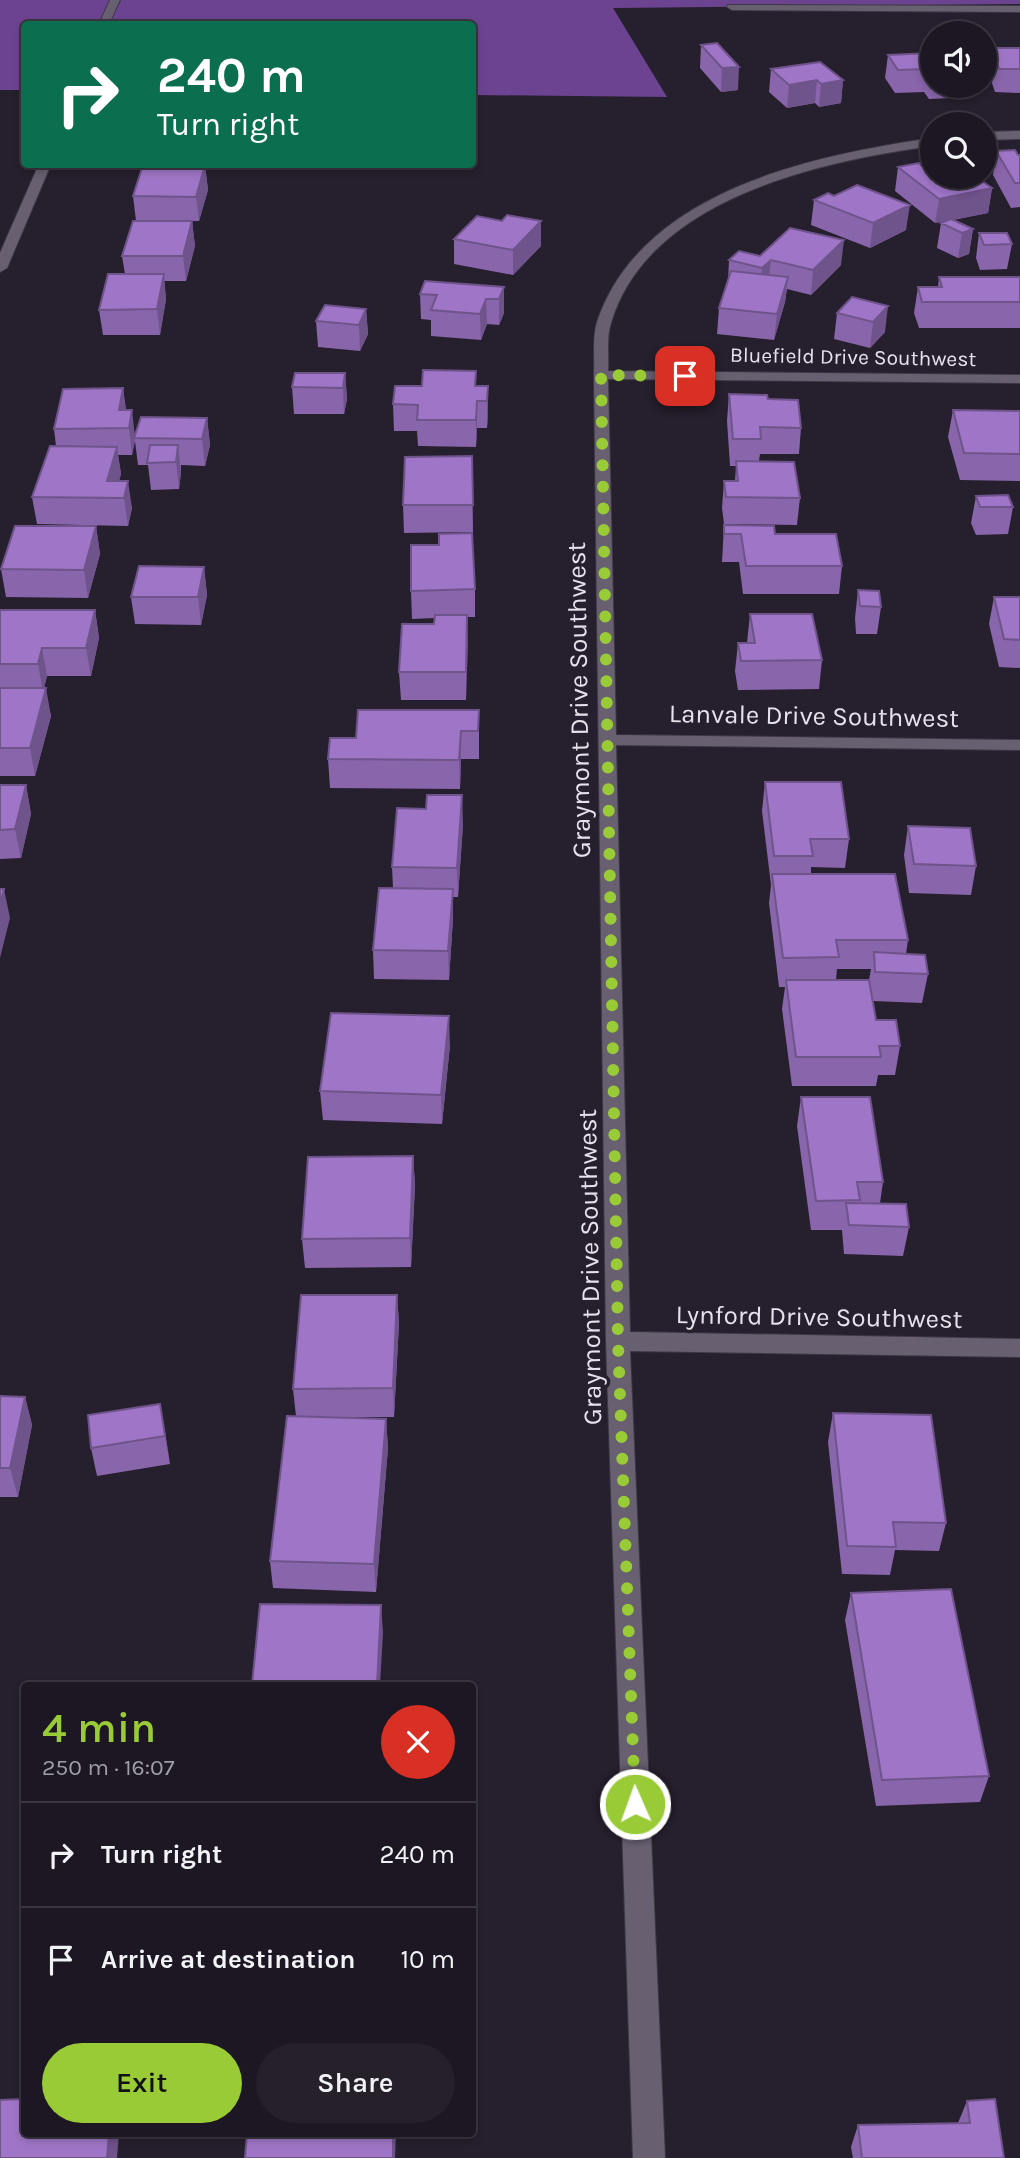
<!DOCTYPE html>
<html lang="en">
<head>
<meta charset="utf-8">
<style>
	:root { --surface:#1c1722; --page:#25202a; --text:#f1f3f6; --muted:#a09fa5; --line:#3a3640; --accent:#99cb36 }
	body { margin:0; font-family:Karla,sans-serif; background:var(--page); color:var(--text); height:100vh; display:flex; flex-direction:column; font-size:26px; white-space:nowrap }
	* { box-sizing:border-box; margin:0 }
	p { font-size:23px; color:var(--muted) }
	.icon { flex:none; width:38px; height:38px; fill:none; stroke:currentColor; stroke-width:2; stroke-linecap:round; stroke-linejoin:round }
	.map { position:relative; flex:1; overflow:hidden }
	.panel { position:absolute; left:21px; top:1682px; width:455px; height:455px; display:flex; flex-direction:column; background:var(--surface); border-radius:7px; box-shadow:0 4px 10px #0003,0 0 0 2px var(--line) }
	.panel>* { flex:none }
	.top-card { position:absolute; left:21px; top:21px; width:455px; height:147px; border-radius:7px; box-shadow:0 4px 10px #0003,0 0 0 2px var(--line); background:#0b6e4f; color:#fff; overflow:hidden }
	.controls { position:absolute; left:920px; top:21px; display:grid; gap:14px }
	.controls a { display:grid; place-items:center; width:77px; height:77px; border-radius:50%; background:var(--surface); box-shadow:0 4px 10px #0003,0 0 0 2px var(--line); font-size:35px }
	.pin { position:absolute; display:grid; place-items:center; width:60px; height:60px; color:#fff; margin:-30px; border-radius:14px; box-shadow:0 4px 10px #0006 }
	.me { position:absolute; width:77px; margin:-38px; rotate:358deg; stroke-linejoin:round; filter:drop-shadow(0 0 5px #0008) }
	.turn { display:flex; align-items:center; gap:24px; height:147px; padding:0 21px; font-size:32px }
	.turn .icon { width:91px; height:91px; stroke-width:2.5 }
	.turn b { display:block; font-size:49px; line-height:60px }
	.round { display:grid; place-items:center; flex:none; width:74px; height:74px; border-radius:37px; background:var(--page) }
	.head { display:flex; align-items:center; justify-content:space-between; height:119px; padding:0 21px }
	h1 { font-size:42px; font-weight:600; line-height:52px; color:var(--accent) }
	.primary-button { display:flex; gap:14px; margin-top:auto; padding:14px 21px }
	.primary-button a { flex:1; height:80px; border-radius:42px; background:var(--accent); color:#111; font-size:28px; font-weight:600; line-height:80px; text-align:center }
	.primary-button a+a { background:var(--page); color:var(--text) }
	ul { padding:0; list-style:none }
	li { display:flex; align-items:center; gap:21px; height:105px; padding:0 21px; border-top:2px solid var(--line) }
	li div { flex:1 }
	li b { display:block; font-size:26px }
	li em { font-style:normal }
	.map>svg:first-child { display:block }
	.forest { fill:#6c4390 }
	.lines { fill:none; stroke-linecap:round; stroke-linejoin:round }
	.street-casing { stroke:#3e3944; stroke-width:2 }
	.street { fill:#686071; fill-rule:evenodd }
	.wall { fill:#8965ab; fill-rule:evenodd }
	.shaded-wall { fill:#6f538b }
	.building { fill:#9f76c7; stroke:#6f538b; stroke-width:2 }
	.route { stroke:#99cb36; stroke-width:12; stroke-dasharray:0 21.6 }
	.labels { text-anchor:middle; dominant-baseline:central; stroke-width:7; stroke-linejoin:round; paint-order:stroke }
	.far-street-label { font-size:21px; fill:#e6e2eb; stroke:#261f2d }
	.street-label { font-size:26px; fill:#e6e2eb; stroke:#261f2d }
</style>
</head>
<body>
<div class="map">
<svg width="1020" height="2158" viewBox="0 0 1020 2158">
	<rect width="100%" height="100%" fill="#261f2d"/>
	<path class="forest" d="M0,0H1020V4L613,8L667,97L473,95L472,24H24V90H0Z"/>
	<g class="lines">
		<g class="street-casing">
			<path id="street" d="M110,0H120L109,24H99Z
				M728,5L1020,6V12L732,10L727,7Z
				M1020,131V139L985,140V132Z
				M933,138V146C821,161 648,198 611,323C606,338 609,355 608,371L1020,375V383L608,379L616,735L1020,740V750L616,745L630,1332L1020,1339V1357L630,1351L665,2158H633L606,1341L594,375C595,358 592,338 597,322C641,191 813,155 933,138Z
				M39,164H51L7,268L0,272V253Z"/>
		</g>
		<use href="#street" class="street"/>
	</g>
	<path class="wall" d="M717,43L738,90L721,92L700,68L701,45Z
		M992,48H1020V93L995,92L988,71Z
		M933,53V86H954L952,98L929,99L924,92L895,93L885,78L888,55Z
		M771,69L843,80L841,103L819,107L815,103L787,108L769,92Z
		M996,151L1020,155V207L1011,208L993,175Z
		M205,165L208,190L199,221H192L195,246L186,281H164L166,299L160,335H103L99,310L125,274L122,256L136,221L133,196Z
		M898,167H923L992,188L988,213L953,220L973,229L969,254L958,258L937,248L941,223L946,221L935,223L895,191Z
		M814,200L906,230L870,248L811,225Z
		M979,233L1012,244L1007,269L980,270L976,258Z
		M454,239L541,246L513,275L454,264Z
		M760,256L841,265L811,295L787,289L785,302L774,340L717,334L719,308L728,281L729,260Z
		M939,277H1020V328H919L914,313L918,287H938Z
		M504,287V313L499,325L487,324L481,340L431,336V320L421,319L420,294Z
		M852,297L885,332L870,348L834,339L837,313Z
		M366,309L368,334L360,351L318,347L316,321Z
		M476,371V386H488V413L487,428H477L476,447L418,446L417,431H394L393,404L422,386Z
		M345,373L347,399L344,414H294L292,387Z
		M123,388L126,410L135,435L207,418L210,445L205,466L181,465V472L179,489L151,490L148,465H138L135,441L132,455H118L121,474L119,481L132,508L128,526L37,524L32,497L56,446L54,429Z
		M729,394L768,399L801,428L799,454H760L759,461L800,498L797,525L724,524L722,508L724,481H735L736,466H730L727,421Z
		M953,410L1020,411V481L960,480L948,437Z
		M472,456L473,532L404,533L403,505Z
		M976,496L1013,507L1008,534L976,535L971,523Z
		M724,525L775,534L842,566L839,594H743L739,562H722Z
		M96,526L100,554L88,598L6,597L1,569Z
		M204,567L207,595L201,625L135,624L131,597Z
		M475,589V617H467L466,700H401L399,672L434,624L435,618L412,619L411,591Z
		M858,590L881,607L877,634H856L855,618Z
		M994,597H1020V668L999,667L989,624Z
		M0,610H95L99,638L91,676H47L44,688L51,716L35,776H0Z
		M750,614L822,660L819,689L738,690L735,671L738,643H747Z
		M479,710V759H461L460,789L330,788L328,759L356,738Z
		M765,782L849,839L845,868L811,867V874L908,940L906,954L928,974L922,1003L873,1001L876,1020L900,1046L895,1075H878L876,1086H792L782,1009L785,987H779L769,903L771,885L762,811ZM837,969H871L869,980H836Z
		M0,785H26L31,814L21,858L0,859Z
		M426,809L463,824L458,897H453V918L449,980L374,979L373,950L393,888L392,867Z
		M908,826L976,866L971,895L909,893L904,855Z
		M450,1045L442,1124L323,1120L320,1091Z
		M801,1097L883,1182L880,1203L909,1227L903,1256L844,1254L842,1230H811L797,1126Z
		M413,1156L415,1185L411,1267L305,1268L302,1239Z
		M397,1295L399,1323L394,1417H321L386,1419L388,1448L376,1592L273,1588L270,1561L296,1416L293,1389Z
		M0,1396L25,1397L32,1425L18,1497H0Z
		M833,1413L946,1523L939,1551L895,1550L890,1575L842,1574L828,1442Z
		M165,1432L170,1464L97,1476L91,1448Z
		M851,1593L989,1776L980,1802L876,1806L845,1620Z
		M967,2101L1004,2158H853L851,2147L858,2125L958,2123Z"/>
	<path class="shaded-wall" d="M739,67L738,90L721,92L722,68Z
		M817,80L815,103L787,108L789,85Z
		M843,80L841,103L819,107L821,84Z
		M205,165L208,190L199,221L196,197Z
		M992,188L988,213L935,223L939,199Z
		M910,205L906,230L870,248L873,223Z
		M192,221L195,246L186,281L183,256Z
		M541,221V246L513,275V250Z
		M973,229L969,254L958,258L962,233Z
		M844,240L841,265L811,295L813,270Z
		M771,260L768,285L760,293L762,268Z
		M164,274L166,299L160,335L157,309Z
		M788,277L785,302L774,340L777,314Z
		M504,287V313L499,325V299Z
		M486,299L487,324L481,340L480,314Z
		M888,306L885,332L870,348L873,322Z
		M366,309L368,334L360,351L359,325Z
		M345,373L347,399L344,414L343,388Z
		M488,386V413L487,428V401Z
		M123,388L126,414L119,410Z
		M477,401V428L476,447V420Z
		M132,410L135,437L132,455L129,428Z
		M207,418L210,445L205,466L202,439Z
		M178,445L181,472L179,489L176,462Z
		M117,447L121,474L114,498L107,481Z
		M128,481L132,508L128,526L124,498Z
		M96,526L100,554L88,598L84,570Z
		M204,567L207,595L201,625L198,597Z
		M95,610L99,638L91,676L86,648Z
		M467,615L468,643L466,700V672Z
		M42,648L47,676L43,692L38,664Z
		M46,688L51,716L35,776L30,748Z
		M461,731V759L460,789L459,760Z
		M26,785L31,814L21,858L15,829Z
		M462,795L463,824L458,897L457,868Z
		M4,889L10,918L0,958V905Z
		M453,889V918L449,980L448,951Z
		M449,1016L450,1045L442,1124L441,1095Z
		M413,1156L415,1185L411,1267L410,1238Z
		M397,1295L399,1323L394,1417L393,1388Z
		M25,1397L32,1425L18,1497L10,1468Z
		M160,1404L165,1432L170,1464L165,1436Z
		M386,1419L388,1448L376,1592L374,1564Z
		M381,1605L383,1633L380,1685H377Z
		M109,2133H119L117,2158H107Z
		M393,2133H396L395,2158H393Z"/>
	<path class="building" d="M717,43L739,67L722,68L701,45Z
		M992,48H1020V69H999Z
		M933,53L932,76L927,69L898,70L888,55Z
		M820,62L843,80L821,84L817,80L789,85L771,69Z
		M1015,150L1018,155H1020V183H1015L996,151Z
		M919,163L923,167L933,165V177H976L992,188L939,199L898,167Z
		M143,165H205L196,197L133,196Z
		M857,185L910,205L873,223L814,200L828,193L834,196Z
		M507,215L541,221L513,250L454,239L477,216L502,221Z
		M951,219L973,229L962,233L941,223Z
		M133,221H192L183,256H122Z
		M790,228L844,240L813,270L771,260L762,268L729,260L739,251L760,256Z
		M979,233H1007L1012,244L984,245Z
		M731,271L788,277L777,314L719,308Z
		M108,274H164L157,309L99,310Z
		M939,277H1020V302H922L918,287H942Z
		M425,281L504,287L499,299H486L480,314L431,310L437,295L420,294Z
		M852,297L888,306L873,322L837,313Z
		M325,305L366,309L359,325L316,321Z
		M423,370L476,371L475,386H488L487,401H477L476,420H417L418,405L393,404L395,386H422Z
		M295,373H345L343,388L292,387Z
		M123,388L119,410H132L129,428L54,429L63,389Z
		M729,394L767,395L768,399L798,400L801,428L760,427L761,439H733Z
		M953,410L1020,411V454L964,453Z
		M141,417L207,418L202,439L134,438Z
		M150,445H178L176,462L147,463Z
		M50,446L117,447L107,481H128L124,498L32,497Z
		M472,456L473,505H403L405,457Z
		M736,461L794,462L800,498L726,497L724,481H738Z
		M1008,495L1013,507H980L976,496Z
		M724,525L774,526L775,534H836L842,566H746L741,534H724Z
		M15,526H96L84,570L1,569Z
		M472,533L475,589L411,591V545H439V534Z
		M139,566L204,567L198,597H131Z
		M858,590L879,591L881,607L860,606Z
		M994,597H1020V640L1004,639Z
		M0,610H95L86,648H42L38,664H0Z
		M750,614H812L822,660L741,661L738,643H755Z
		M435,615H467L466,672H399L402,624H434Z
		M0,688H46L30,748H0Z
		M358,710H479L478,731H461L459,760L328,759L330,738H356Z
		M765,782H841L849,839H810L813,856H774Z
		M0,785H26L15,829L0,830Z
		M427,795H462L457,868L392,867L397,808L426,809Z
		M908,826L970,828L976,866L914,864Z
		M772,874H895L908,940H836L839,957L783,958Z
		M379,888L453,889L448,951L373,950Z
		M0,889H4L0,905Z
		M874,952L925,955L928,974L875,972Z
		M786,980H869L876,1020H896L900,1046H879L881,1057H796Z
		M331,1013L449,1016L441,1095L320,1091Z
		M801,1097H870L883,1182H857L860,1200L816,1201Z
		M413,1156L410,1238L302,1239L308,1157Z
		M846,1203L906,1204L909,1227L849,1225Z
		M301,1295H397L393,1388L293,1389Z
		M0,1396L25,1397L10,1468H0Z
		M160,1404L165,1436L91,1448L88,1415Z
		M833,1413L931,1415L946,1523L893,1522L896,1547L847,1546Z
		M287,1416L386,1419L374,1564L270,1561Z
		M951,1589L989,1776L882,1780L851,1593Z
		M260,1604L381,1605L377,1685H252Z
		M24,2099V2133H109L107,2158H0V2100Z
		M995,2099L1004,2158H862L858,2125L970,2123L967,2101Z
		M247,2133H393V2158H245Z"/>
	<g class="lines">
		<path class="route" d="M635,1804L618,1341L601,375L685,376"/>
	</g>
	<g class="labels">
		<g class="far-street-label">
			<text transform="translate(853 357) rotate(1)">Bluefield Drive Southwest</text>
		</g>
		<g class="street-label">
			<text transform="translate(579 700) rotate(-91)">Graymont Drive Southwest</text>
			<text transform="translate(814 716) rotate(1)">Lanvale Drive Southwest</text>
			<text transform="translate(590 1267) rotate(-91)">Graymont Drive Southwest</text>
			<text transform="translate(819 1317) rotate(1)">Lynford Drive Southwest</text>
		</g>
	</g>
</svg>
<div class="controls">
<a><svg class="icon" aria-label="sound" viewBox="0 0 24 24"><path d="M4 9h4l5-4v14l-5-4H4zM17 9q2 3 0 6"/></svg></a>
<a><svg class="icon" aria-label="search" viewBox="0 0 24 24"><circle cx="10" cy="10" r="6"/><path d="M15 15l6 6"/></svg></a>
</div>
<div class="pin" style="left:685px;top:376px;background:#d93025"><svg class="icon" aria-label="arrive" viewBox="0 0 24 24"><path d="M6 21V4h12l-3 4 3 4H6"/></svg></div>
<svg class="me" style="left:635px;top:1804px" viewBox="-20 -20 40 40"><circle r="17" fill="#99cb36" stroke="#fff" stroke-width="3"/><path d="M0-11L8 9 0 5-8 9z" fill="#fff"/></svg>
<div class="top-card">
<div class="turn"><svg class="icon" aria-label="right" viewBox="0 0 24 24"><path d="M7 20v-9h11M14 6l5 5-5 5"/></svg><div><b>240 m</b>Turn right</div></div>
</div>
<section class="panel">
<div class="head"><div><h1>4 min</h1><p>250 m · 16:07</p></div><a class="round" style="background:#d93025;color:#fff"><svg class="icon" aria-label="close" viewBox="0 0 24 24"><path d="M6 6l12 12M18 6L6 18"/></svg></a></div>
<ul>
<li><svg class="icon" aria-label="right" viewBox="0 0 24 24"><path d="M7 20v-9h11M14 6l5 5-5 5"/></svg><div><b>Turn right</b></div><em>240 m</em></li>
<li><svg class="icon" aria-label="arrive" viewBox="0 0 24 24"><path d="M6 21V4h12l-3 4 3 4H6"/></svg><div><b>Arrive at destination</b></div><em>10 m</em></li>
</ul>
<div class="primary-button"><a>Exit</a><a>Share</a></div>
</section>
</div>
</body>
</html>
